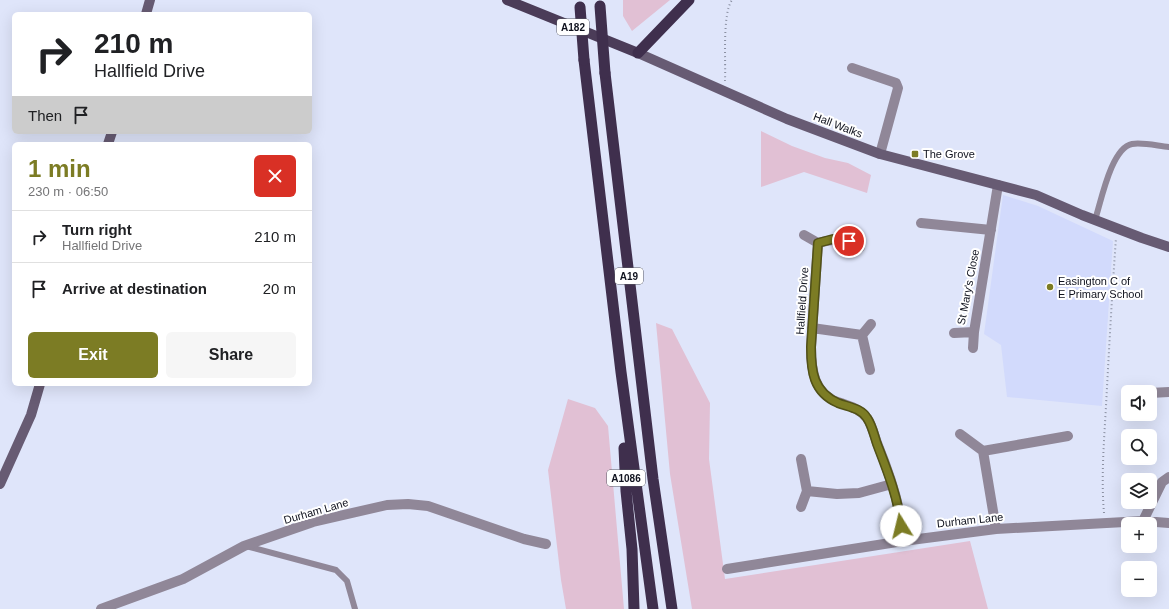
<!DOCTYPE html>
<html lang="en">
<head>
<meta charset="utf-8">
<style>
	:root { --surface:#fff; --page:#f6f6f6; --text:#202124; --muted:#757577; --line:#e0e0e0; --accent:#7c7c24 }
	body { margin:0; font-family:Helvetica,sans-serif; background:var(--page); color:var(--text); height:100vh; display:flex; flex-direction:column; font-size:15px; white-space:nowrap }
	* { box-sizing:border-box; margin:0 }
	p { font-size:13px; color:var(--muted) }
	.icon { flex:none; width:22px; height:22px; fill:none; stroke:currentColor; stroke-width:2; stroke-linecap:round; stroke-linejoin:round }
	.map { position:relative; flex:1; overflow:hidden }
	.drawer { position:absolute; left:12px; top:142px; width:300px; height:244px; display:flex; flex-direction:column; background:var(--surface); border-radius:6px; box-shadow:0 4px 16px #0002 }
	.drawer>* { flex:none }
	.guide { position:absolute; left:12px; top:12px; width:300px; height:122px; border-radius:6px; box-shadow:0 4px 16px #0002; background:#fff; color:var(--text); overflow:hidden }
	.fabs { position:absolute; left:1121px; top:385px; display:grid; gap:8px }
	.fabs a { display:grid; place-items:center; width:36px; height:36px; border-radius:6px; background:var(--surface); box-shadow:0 4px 16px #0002; font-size:20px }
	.pin { position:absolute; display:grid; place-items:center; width:34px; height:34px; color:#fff; margin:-17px; border:2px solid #fff; border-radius:50%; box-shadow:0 1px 4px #0007 }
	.me { position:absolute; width:44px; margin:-22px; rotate:351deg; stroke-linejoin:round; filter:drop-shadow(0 0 3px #0008) }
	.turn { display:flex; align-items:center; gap:14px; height:84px; padding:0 16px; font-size:18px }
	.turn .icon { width:52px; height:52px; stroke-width:2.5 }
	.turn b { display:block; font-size:28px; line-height:34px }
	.then { display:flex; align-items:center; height:38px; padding:0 16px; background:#0003; gap:8px; font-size:15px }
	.round { display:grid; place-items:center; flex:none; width:42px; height:42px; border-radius:6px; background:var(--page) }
	.summary { display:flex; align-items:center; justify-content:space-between; height:68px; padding:0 16px }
	h1 { font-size:24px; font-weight:700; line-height:30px; color:var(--accent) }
	.cta { display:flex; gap:8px; margin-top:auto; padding:8px 16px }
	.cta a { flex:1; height:46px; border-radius:6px; background:var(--accent); color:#fff; font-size:16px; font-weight:700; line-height:46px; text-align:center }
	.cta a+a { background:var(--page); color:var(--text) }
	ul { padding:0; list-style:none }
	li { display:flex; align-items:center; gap:12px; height:52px; padding:0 16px; border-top:1px solid var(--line) }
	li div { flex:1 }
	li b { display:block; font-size:15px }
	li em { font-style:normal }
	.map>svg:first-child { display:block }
	.built { fill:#d2dafc }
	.green { fill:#e1c0d4 }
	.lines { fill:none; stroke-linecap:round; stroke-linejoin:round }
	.path { stroke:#8b90a2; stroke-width:2; stroke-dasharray:1 3; stroke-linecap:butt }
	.service { stroke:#908798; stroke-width:6 }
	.minor { stroke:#908798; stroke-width:10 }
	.secondary { stroke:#675b73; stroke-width:10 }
	.primary { stroke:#4b3c58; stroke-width:10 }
	.trunk { stroke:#3f2f4d; stroke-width:11 }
	.trunk-bridge { stroke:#3f2f4d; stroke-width:11 }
	.route-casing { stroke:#515117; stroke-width:10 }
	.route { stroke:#7c7c24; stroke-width:7 }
	.poi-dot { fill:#7c7c24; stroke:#fff; stroke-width:1.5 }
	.labels { text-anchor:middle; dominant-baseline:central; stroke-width:4; stroke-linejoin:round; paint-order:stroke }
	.shield { fill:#fff; stroke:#575962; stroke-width:1 }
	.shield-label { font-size:10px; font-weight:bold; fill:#0f121e }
	.street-label { font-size:11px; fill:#0f121e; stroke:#fff }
	.poi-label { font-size:11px; fill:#0f121e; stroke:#fff; text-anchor:start }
</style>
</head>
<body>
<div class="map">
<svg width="1169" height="609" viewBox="0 0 1169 609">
	<rect width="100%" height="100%" fill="#dfe5fa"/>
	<path class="built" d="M1003,195L1038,206L1113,241L1102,406L1007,397L1001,345L984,334Z"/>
	<path class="green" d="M623,0H670L632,31L623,16Z
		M761,131L792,146L825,158L848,163L871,175L867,193L804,172L761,187Z
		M656,323L672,329L710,403L709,459L725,579L970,541L988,609H692L670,474Z
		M568,399L595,408L608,426L624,609H566L561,580L548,470Z"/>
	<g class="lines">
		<path class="path" d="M725,81C726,63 722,14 732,0
			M1104,513C1101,478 1104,442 1106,406C1109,350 1112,294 1116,238"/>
		<path class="service" d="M1095,220C1101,202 1111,148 1132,144C1142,142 1158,146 1169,147
			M246,546L336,570L347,581L355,609"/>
		<path class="minor" d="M852,68L896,83L898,88L880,154
			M921,223L991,230
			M804,235L818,243C836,238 844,238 860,247
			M818,243L811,347C811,370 814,396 841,403C850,406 862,410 867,418C872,425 874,435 877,443C886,465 894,487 899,510C901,520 902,531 903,541
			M812,328L862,335
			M954,333L974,332L998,185
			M973,348L974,332
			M870,370L862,335L871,324
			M1150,393L1169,392
			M960,434L983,451L1068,436
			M983,451L996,529
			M801,459L807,491L801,507
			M807,491L837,494L859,493L892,484
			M1143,521L1162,482L1169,477
			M727,569L903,541L996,529L1143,521L1169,523
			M101,609L183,579L244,546L313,522L387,505L408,504L428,506L524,539L546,544"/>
		<path class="secondary" d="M146,14L150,0
			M638,53L787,119L880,154L1036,195L1082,215L1142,238L1169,247
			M108,144L112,132
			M0,484L31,415L40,384"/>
		<path class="primary" d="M507,0L638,53"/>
		<path class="trunk" d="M638,53L689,0
			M584,60L621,372L653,609
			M605,73L653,479L672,609
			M624,448L626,491L632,549L634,609"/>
		<path class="trunk-bridge" d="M600,6L605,73
			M580,7L584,60"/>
	</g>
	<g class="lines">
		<g class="route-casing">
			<path id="route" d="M849,241L833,239L818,243L811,347C811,371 813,392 838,403C848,407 861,408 867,418C872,425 874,435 877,444C887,470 898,497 901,526"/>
		</g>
		<use href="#route" class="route"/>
	</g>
	<g class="poi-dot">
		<rect x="911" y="150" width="8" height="8" rx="2"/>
		<circle cx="1050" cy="287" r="4"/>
	</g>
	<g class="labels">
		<g class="shield">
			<rect x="557" y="19" width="32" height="16" rx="3"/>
			<rect x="615" y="268" width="28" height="16" rx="3"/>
			<rect x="607" y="470" width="38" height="16" rx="3"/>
		</g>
		<g class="shield-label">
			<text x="573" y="27">A182</text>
			<text x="629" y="276">A19</text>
			<text x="626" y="478">A1086</text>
		</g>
		<g class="street-label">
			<text transform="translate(838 125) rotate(21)">Hall Walks</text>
			<text transform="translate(968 287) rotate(-79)">St Mary's Close</text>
			<text transform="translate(802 301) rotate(-86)">Hallfield Drive</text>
			<text transform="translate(316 511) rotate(-16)">Durham Lane</text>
			<text transform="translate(970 520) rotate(-6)">Durham Lane</text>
		</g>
		<g class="poi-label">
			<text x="923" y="154">The Grove</text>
			<text x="1058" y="281">Easington C of<tspan x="1058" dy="13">E Primary School</tspan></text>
		</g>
	</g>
</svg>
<div class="fabs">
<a><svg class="icon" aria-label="sound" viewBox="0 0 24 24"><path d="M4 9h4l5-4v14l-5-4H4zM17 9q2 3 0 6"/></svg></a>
<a><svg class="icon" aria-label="search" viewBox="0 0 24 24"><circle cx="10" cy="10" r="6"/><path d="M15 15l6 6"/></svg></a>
<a><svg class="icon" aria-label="layers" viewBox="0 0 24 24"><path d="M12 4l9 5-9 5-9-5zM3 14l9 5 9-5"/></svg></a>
<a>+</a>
<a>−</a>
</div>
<div class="pin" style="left:849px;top:241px;background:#d93025"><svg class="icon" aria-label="arrive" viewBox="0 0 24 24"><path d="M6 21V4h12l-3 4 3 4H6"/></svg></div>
<svg class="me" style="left:901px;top:526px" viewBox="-20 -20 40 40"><circle r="19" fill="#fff"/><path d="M0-13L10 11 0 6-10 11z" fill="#7c7c24"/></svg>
<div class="guide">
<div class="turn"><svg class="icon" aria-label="right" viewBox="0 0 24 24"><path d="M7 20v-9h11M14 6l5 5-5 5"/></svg><div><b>210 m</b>Hallfield Drive</div></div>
<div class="then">Then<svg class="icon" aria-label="arrive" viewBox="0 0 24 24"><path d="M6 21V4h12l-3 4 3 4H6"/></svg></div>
</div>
<section class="drawer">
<div class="summary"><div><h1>1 min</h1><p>230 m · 06:50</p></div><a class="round" style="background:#d93025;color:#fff"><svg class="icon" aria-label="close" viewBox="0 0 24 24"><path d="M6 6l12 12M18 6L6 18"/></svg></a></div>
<ul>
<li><svg class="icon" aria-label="right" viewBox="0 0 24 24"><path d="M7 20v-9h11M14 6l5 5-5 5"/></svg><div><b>Turn right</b><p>Hallfield Drive</p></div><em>210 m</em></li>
<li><svg class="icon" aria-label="arrive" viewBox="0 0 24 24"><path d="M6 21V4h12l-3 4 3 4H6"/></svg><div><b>Arrive at destination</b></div><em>20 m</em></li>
</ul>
<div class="cta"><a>Exit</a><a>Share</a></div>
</section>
</div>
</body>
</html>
